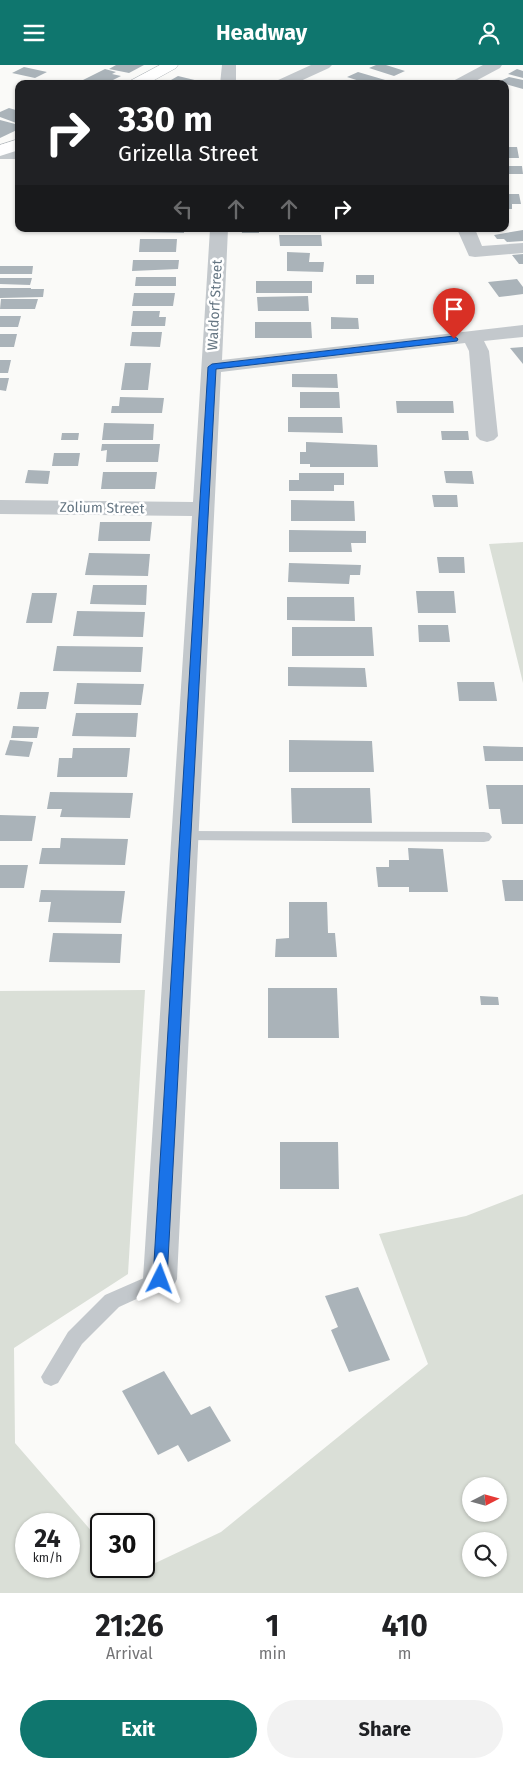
<!DOCTYPE html>
<html lang="en">
<head>
<meta charset="utf-8">
<style>
	:root { --surface:#fff; --page:#f2f2f2; --text:#202124; --muted:#757577; --accent:#0f766e }
	body { margin:0; font-family:"Fira Sans",sans-serif; background:var(--page); color:var(--text); height:100vh; display:flex; flex-direction:column; font-size:19px; white-space:nowrap }
	* { box-sizing:border-box; margin:0 }
	p { font-size:16px; color:var(--muted) }
	.icon { flex:none; width:28px; height:28px; fill:none; stroke:currentColor; stroke-width:2; stroke-linecap:round; stroke-linejoin:round }
	.map { position:relative; height:1528px; overflow:hidden }
	.drawer { display:flex; flex-direction:column; background:var(--surface); flex:1 }
	.drawer>* { flex:none }
	.banner { position:absolute; left:15px; top:15px; width:494px; height:152px; border-radius:10px; box-shadow:0 1px 4px #0004; background:#202124; color:#fff; overflow:hidden }
	.needle { width:32px; rotate:84deg }
	.controls { position:absolute; left:462px; top:1412px; display:grid; gap:10px }
	.controls a { display:grid; place-items:center; width:45px; height:45px; border-radius:50%; background:var(--surface); box-shadow:0 1px 4px #0004; font-size:25px }
	.speed { position:absolute; left:15px; top:1448px; display:flex; gap:10px; font-size:25px; font-weight:700; text-align:center }
	.speed>* { display:grid; place-content:center; width:65px; height:65px; border-radius:50%; background:var(--surface); box-shadow:0 1px 4px #0004; line-height:1 }
	.speed small { font-size:12px; font-weight:400 }
	.speed .limit { border:2px solid #111; border-radius:8px; background:#fff; color:#111 }
	.pin { position:absolute; display:grid; place-items:center; width:42px; height:42px; color:#fff; margin:-51px -21px; border-radius:50% 50% 50% 0; rotate:-45deg; box-shadow:0 0 5px #0007 }
	.pin .icon { rotate:45deg }
	.me { position:absolute; width:55px; margin:-28px; rotate:3deg; stroke-linejoin:round; filter:drop-shadow(0 0 4px #0008) }
	.turn { display:flex; align-items:center; gap:18px; height:105px; padding:0 20px; font-size:22px }
	.turn .icon { width:65px; height:65px; stroke-width:2.5 }
	.turn b { display:block; font-size:35px; line-height:42px }
	.lanes { display:flex; align-items:center; height:48px; padding:0 20px; background:#0003; justify-content:center; gap:25px; direction:ltr }
	.lanes .off { opacity:.35 }
	.eta { display:flex; justify-content:space-evenly; align-items:center; height:85px; text-align:center }
	.eta b { font-size:30px; font-weight:700; line-height:35px }
	.cta { display:flex; gap:10px; margin-top:auto; padding:10px 20px }
	.cta a { flex:1; height:58px; border-radius:30px; background:var(--accent); color:#fff; font-size:20px; font-weight:700; line-height:58px; text-align:center }
	.cta a+a { background:var(--page); color:var(--text) }
	header { display:flex; justify-content:space-between; align-items:center; height:65px; padding:0 20px; background:var(--accent); color:#fff; font-size:22px; font-weight:700 }
	.map>svg:first-child { display:block }
	.green { fill:#dadfd7; fill-rule:evenodd }
	.building { fill:#aab3b9 }
	.lines { fill:none; stroke-linecap:round; stroke-linejoin:round }
	.primary-casing { stroke:#b5babe; stroke-width:1 }
	.service { fill:#c3c8cc; fill-rule:evenodd }
	.minor { fill:#c3c8cc; fill-rule:evenodd }
	.primary { fill:#fff; fill-rule:evenodd }
	.route { fill:#1a73e8; stroke:#114b97 }
	.labels { text-anchor:middle; dominant-baseline:central; stroke-width:5; stroke-linejoin:round; paint-order:stroke }
	.street-label { font-size:14px; fill:#657683; stroke:#fff }
</style>
</head>
<body>
<header><svg class="icon" aria-label="menu" viewBox="0 0 24 24"><path d="M4 6h16M4 12h16M4 18h16"/></svg>Headway<svg class="icon" aria-label="person" viewBox="0 0 24 24"><circle cx="12" cy="8" r="4"/><path d="M4 21q1-7 8-7t8 7"/></svg></header>
<div class="map">
<svg width="523" height="1528" viewBox="0 0 523 1528">
	<rect width="100%" height="100%" fill="#fafaf8"/>
	<path class="green" d="M523,477V618L489,479Z
		M145,925L128,1209L14,1283L15,1378L101,1477V1501H122L130,1510L221,1467L428,1299L379,1169L466,1151L523,1129V1528H0V926ZM471,1421H499V1449H471ZM26,1459H69V1501H26ZM471,1476H499V1504H471Z"/>
	<path class="building" d="M116,0H144L129,8L109,4Z
		M376,0H386L405,6L394,11L369,3Z
		M24,2L47,7L35,13L12,8Z
		M105,4L116,7L112,9L121,11L105,19H75Z
		M517,4L523,6V13L508,9Z
		M358,7L392,17L369,19L347,12Z
		M178,11L207,18V19H164Z
		M509,12L523,15V24L498,17Z
		M9,43L19,46V59L0,52V47Z
		M0,55L19,60V64L0,73Z
		M505,82H517L519,93H505Z
		M505,101H522L523,109H505Z
		M505,129H519L521,139H512V144H505Z
		M140,164H184V168L139,167Z
		M241,164H259V168H242Z
		M406,164H431V167H406Z
		M523,165V176L507,177L504,174H497L494,170Z
		M279,170H321L322,181H280Z
		M140,174H177L176,187H139Z
		M287,187L310,188L309,197H324L323,207L287,206Z
		M523,189V199H519L512,190Z
		M133,195H179L178,204L132,206Z
		M0,201H33L32,209H0Z
		M356,210H374V219H356Z
		M136,212H176V221H135Z
		M0,213H32L30,220L0,219Z
		M517,214L523,222V229L499,232L488,217Z
		M256,216H312V228H256Z
		M0,223H31V224H44L43,232L0,233Z
		M134,228H175L173,241H132Z
		M308,231L309,246H258L257,232Z
		M1,234H38L35,244H0Z
		M133,246H160L159,252H166L165,261H131Z
		M0,251H21L18,262H0Z
		M331,252L358,253L359,264H331Z
		M255,257H311L312,273H255Z
		M132,267H162L160,282L130,281Z
		M0,269H17L14,282H0Z
		M523,282V299L510,283Z
		M0,295H11L8,308H0Z
		M125,298H151L148,325H121Z
		M292,309H337L338,323L292,322Z
		M0,313H9L6,326L0,325Z
		M300,327H339L340,343H300Z
		M120,332L164,333L162,348H111L112,341H119Z
		M396,336H453L454,348H397Z
		M288,352H342L343,368L288,367Z
		M104,358L154,359L153,375H102Z
		M441,366H468L469,375H442Z
		M62,368H79L78,375H61Z
		M306,377L377,380L378,402H310V399H300V387H306Z
		M102,379H160L158,397H106L107,385L101,386Z
		M54,388H80L78,401H52Z
		M28,405L50,406L48,419L25,418Z
		M444,406H472L474,419L446,418Z
		M103,407H157L155,424H101Z
		M299,408H344V420H334V426H289V415H299Z
		M432,430H457L458,442H434Z
		M291,435L354,436L355,456H291Z
		M100,457H152L150,476H98Z
		M289,465L366,466V478H351L352,487H289Z
		M89,488L150,489L148,511L85,510Z
		M437,492H464L465,508H439Z
		M289,498L361,500L360,510H350L349,519L288,517Z
		M93,520H147L146,540L90,539Z
		M416,526H454L456,548H418Z
		M32,528H57L52,558H26Z
		M287,532H354L355,556L287,555Z
		M77,546L145,547L143,572L73,571Z
		M418,560H448L450,577H419Z
		M292,562H372L374,591H292Z
		M57,581L143,582L141,607L53,606Z
		M288,602L365,603L367,622L288,621Z
		M457,617H494L497,636H459Z
		M77,618L144,619L141,640L74,639Z
		M20,627H49L46,644H17Z
		M76,648H138L136,672L72,671Z
		M13,661L39,662L37,673H11Z
		M10,675L33,677L29,692L5,690Z
		M289,675L372,676L374,707H289Z
		M483,681L523,682V696H485Z
		M73,683H130L127,712H57L59,693H72Z
		M486,720H523V759H502L500,744H489Z
		M291,723H370L372,758H292Z
		M50,727L133,728L130,753L60,752L62,744H47Z
		M0,750L36,751L32,776H0Z
		M61,773L128,774L125,800L39,799L42,783H60Z
		M408,783L443,784L448,827H409V822H378L376,802H389V795H409Z
		M0,800H28L24,823H0Z
		M502,815H523V836H505Z
		M41,825L125,826L121,858L48,857L51,837H39Z
		M289,837H327L328,868H335L337,892H275L276,874L289,873Z
		M53,868L122,869L120,898L49,897Z
		M268,923H337L339,973H268Z
		M480,931L498,932L499,940H481Z
		M280,1077H338L339,1124H280Z
		M358,1222L390,1295L349,1307L331,1265L338,1262L325,1231Z
		M164,1306L191,1350L210,1341L231,1376L188,1397L178,1380L158,1390L122,1326Z"/>
	<g class="lines">
		<g class="primary-casing">
			<path id="primary" d="M160,0H178L176,3L147,19H128L130,16Z
				M19,74V85L0,91V80Z"/>
		</g>
		<path class="service" d="M185,766L484,767L489,768L492,772L489,776L484,777L180,775L177,771L180,767Z
			M160,1206L167,1208L170,1214L167,1220L119,1242L82,1279L58,1318L51,1321L44,1318L41,1312L68,1267L105,1230Z"/>
		<path class="minor" d="M222,0H236V19H220Z
			M311,0H332L329,3L294,19H274L276,16Z
			M483,0H502L500,3L470,19H451L453,16Z
			M0,84H19V94H0Z
			M210,164H228L222,295L523,260V272L484,276L489,286L498,371L494,375L487,377L480,375L476,371L469,286L465,278L221,307L177,1214L172,1224L160,1228L148,1224L143,1214L192,451L0,449V435L193,437Z
			M457,164H475L482,181L523,178V188L475,192L469,191Z"/>
		<use href="#primary" class="primary"/>
	</g>
	<path class="route" d="M454,271L458,274L457,276L216,304L167,1214L165,1218L160,1220L155,1218L153,1214L208,302L212,299Z"/>
	<g class="labels">
		<g class="street-label">
			<text transform="translate(215 240) rotate(-87)">Waldorf Street</text>
			<text transform="translate(102 443) rotate(1)">Zolium Street</text>
		</g>
	</g>
</svg>
<div class="controls">
<a><svg class="needle" viewBox="-14 -14 28 28"><path d="M0-13l5 13h-10z" fill="#e53935"/><path d="M0 13l5-13h-10z" fill="#757577"/></svg></a>
<a><svg class="icon" aria-label="search" viewBox="0 0 24 24"><circle cx="10" cy="10" r="6"/><path d="M15 15l6 6"/></svg></a>
</div>
<div class="speed"><div>24<small>km/h</small></div><div class="limit">30</div></div>
<div class="pin" style="left:454px;top:274px;background:#d93025"><svg class="icon" aria-label="arrive" viewBox="0 0 24 24"><path d="M6 21V4h12l-3 4 3 4H6"/></svg></div>
<svg class="me" style="left:160px;top:1214px" viewBox="-20 -20 40 40"><path d="M0-17L14 15 0 8-14 15z" fill="#1a73e8" stroke="#fff" stroke-width="4"/></svg>
<div class="banner">
<div class="turn"><svg class="icon" aria-label="right" viewBox="0 0 24 24"><path d="M7 20v-9h11M14 6l5 5-5 5"/></svg><div><b>330 m</b>Grizella Street</div></div>
<div class="lanes"><svg class="icon off" aria-label="left" viewBox="0 0 24 24"><path d="M17 20v-9H6M10 6l-5 5 5 5"/></svg><svg class="icon off" aria-label="ahead" viewBox="0 0 24 24"><path d="M12 20V5M6 11l6-6 6 6"/></svg><svg class="icon off" aria-label="ahead" viewBox="0 0 24 24"><path d="M12 20V5M6 11l6-6 6 6"/></svg><svg class="icon" aria-label="right" viewBox="0 0 24 24"><path d="M7 20v-9h11M14 6l5 5-5 5"/></svg></div>
</div>
</div>
<section class="drawer">
<div class="eta">
<div><b>21:26</b><p>Arrival</p></div>
<div><b>1</b><p>min</p></div>
<div><b>410</b><p>m</p></div>
</div>
<div class="cta"><a>Exit</a><a>Share</a></div>
</section>
</body>
</html>
